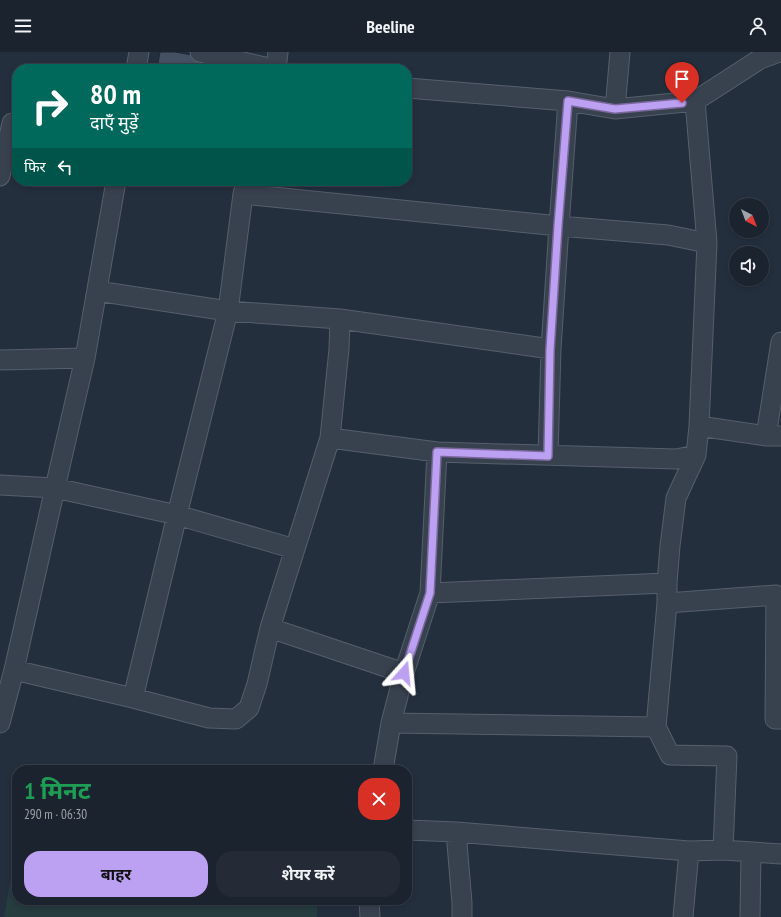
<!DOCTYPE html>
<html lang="hi">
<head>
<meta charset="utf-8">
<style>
	:root { --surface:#1b232e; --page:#242b36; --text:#f1f3f6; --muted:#a0a4aa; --line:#39404a; --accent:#bca0f2 }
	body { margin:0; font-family:"PT Sans Narrow","Noto Sans Devanagari",sans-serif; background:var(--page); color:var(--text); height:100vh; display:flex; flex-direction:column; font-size:15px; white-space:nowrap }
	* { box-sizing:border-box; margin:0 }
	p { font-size:13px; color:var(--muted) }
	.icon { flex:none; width:22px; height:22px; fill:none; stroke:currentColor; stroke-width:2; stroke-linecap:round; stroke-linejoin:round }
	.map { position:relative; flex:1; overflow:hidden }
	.drawer { position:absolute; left:12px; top:713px; width:400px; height:140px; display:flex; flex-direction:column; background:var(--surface); border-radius:16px; box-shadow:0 2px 6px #0003,0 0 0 1px var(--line) }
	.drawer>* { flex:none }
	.banner { position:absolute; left:12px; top:12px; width:400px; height:122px; border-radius:16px; box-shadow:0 2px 6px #0003,0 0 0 1px var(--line); background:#00695c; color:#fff; overflow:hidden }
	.needle { width:26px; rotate:138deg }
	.controls { position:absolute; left:729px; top:146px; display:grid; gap:8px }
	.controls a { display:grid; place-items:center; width:40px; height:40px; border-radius:50%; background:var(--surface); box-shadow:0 2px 6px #0003,0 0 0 1px var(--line); font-size:20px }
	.pin { position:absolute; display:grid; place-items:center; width:34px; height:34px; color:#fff; margin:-41px -17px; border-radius:50% 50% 50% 0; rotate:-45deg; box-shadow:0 0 4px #0007 }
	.pin .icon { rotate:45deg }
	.me { position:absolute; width:44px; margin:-22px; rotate:18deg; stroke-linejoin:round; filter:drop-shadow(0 0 3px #0008) }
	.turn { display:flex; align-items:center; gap:14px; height:84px; padding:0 12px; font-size:18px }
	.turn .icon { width:52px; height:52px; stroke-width:2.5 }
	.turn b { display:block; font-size:28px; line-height:34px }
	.then { display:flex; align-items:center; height:38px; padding:0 12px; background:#0003; gap:8px; font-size:15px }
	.round { display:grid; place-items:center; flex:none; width:42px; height:42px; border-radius:16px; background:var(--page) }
	.overview { display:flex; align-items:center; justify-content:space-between; height:68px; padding:0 12px }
	h1 { font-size:24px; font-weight:700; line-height:30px; color:#1e9e55 }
	.primary-button { display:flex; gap:8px; margin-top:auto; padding:8px 12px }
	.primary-button a { flex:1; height:46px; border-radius:16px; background:var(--accent); color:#111; font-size:16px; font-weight:700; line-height:46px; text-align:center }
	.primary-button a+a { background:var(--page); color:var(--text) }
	header { display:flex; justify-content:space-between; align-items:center; height:52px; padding:0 12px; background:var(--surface); font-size:18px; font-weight:700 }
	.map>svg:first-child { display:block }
	.green { fill:#263c3f }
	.building { fill:#455162; stroke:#1f2835 }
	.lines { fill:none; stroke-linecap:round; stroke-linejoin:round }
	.minor-casing { stroke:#565f6c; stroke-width:21 }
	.minor { stroke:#38414e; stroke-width:19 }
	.route-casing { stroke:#7a689d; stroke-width:10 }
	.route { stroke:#bca0f2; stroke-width:7 }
</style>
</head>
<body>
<header><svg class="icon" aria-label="menu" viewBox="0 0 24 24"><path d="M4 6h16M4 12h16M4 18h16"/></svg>Beeline<svg class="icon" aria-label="person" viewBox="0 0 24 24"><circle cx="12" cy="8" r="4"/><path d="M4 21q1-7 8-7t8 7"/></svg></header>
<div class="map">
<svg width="781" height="865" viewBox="0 0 781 865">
	<rect width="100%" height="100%" fill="#242f3e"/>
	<path class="green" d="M17,790V848H317V865H4Z"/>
	<path class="building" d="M160,0H175L220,8L219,17H157Z"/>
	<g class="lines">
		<g class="minor-casing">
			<path id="minor" d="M200,0L273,17
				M136,17L139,0
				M276,17L278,0
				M407,36L568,49L615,57L695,49
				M568,49L559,174L668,183L707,191
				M615,57L620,0
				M0,124L12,71
				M243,142L559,174L551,297L548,403
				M97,239L228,259L340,267L551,297
				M340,267L339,297L330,386L437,400L676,407L696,403L699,374L707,191L695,49L760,7L779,0
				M0,308L85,306
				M699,374L766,384H781
				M766,384L781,290
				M696,403L676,446L670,494L667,531V551L656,675L670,703L727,704L723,798
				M0,433L55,436L177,463L295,497
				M430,541L667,531
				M667,551L776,543L775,667H781
				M270,576L404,621L391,671L383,718
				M14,618L133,646L209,666L236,667L249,656L257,632L270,576L330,386
				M404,621L430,541L437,400
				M133,646L177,463L228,259L243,142L246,130
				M0,671L14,618L55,436L85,306L116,129
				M391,671L656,675
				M407,778L456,780L689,799L723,798L781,802
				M456,780L462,851V865
				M369,848L370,865
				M683,865L689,799
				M750,865L751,800"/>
		</g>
		<use href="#minor" class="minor"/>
	</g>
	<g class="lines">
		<g class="route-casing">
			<path id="route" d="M404,621L430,541L437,400L548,404L550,298L558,174L568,49L615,57L682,51"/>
		</g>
		<use href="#route" class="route"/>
	</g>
</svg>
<div class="controls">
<a><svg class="needle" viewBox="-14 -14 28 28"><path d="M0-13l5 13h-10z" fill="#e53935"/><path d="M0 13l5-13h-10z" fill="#a0a4aa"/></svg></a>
<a><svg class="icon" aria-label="sound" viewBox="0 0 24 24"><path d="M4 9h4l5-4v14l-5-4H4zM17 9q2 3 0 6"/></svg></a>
</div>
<div class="pin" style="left:682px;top:51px;background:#d93025"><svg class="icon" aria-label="arrive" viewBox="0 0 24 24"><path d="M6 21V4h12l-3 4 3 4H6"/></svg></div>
<svg class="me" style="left:404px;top:621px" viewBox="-20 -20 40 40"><path d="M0-17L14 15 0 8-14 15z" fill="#bca0f2" stroke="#fff" stroke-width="4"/></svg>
<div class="banner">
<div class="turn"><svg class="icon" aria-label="right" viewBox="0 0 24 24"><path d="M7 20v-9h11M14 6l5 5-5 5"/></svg><div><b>80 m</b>दाएँ मुड़ें</div></div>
<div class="then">फिर<svg class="icon" aria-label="left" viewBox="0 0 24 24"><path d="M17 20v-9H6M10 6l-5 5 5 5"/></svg></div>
</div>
<section class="drawer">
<div class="overview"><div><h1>1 मिनट</h1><p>290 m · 06:30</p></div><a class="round" style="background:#d93025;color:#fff"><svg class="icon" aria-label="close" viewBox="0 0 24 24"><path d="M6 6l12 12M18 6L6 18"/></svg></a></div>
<div class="primary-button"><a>बाहर</a><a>शेयर करें</a></div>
</section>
</div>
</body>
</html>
